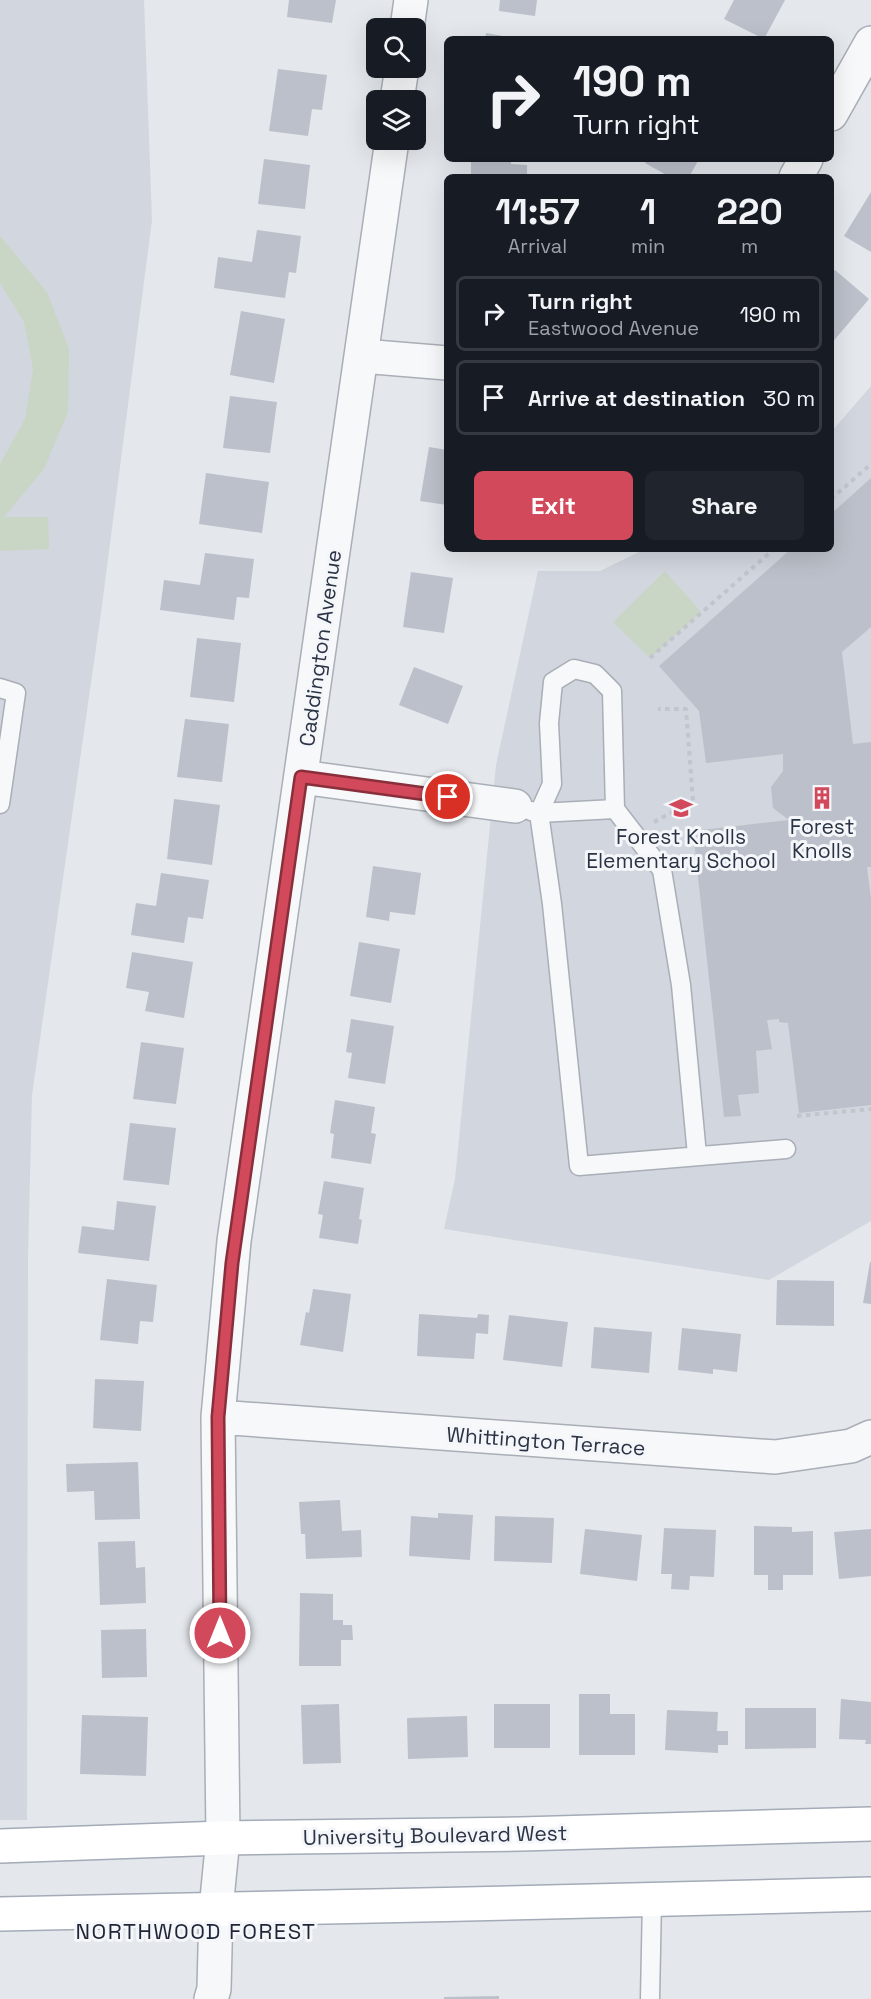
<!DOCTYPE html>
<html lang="en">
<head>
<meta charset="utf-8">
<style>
	:root { --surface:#171b24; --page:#20242c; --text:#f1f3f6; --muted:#9ea1a6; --line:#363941; --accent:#d1495b }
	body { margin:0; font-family:"Space Grotesk",sans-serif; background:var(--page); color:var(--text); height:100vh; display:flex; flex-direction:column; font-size:22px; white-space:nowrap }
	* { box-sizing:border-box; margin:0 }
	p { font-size:20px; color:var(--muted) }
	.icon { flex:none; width:33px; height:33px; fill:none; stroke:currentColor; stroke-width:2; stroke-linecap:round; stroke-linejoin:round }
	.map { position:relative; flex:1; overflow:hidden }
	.sheet { position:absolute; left:444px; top:174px; width:390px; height:378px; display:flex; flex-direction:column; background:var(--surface); border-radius:9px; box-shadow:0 6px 24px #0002 }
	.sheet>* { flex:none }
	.hud { position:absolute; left:444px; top:36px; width:390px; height:126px; border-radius:9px; box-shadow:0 6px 24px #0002; background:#171b24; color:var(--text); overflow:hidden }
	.fabs { position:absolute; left:366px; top:18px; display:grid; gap:12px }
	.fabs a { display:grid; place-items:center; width:60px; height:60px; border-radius:9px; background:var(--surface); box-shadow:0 6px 24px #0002; font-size:30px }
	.pin { position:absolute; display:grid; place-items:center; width:51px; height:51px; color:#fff; margin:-26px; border:3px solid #fff; border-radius:50%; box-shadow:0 2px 6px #0007 }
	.me { position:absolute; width:66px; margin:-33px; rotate:0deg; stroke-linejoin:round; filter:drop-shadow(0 0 4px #0008) }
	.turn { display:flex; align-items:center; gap:21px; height:126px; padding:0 30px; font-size:27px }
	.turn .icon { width:78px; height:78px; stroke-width:2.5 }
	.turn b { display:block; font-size:42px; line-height:51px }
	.eta { display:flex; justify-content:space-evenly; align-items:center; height:102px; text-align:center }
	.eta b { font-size:36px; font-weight:700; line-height:42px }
	.cta { display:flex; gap:12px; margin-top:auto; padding:12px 30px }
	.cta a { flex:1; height:69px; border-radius:9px; background:var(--accent); color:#fff; font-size:24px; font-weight:700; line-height:69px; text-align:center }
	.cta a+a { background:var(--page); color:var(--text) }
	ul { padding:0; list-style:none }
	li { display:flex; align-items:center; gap:18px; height:75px; margin:0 12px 9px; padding:0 18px; border:3px solid var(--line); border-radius:9px }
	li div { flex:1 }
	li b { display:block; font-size:22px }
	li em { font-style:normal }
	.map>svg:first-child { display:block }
	.built { fill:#d2d6de }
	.green { fill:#c9d6c5 }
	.building { fill:#bbc0ca }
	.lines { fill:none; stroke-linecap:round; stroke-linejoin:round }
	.service-casing { stroke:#a9aeb7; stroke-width:21 }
	.minor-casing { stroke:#a9aeb7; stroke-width:36 }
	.primary-casing { stroke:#a3abb8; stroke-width:36 }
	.path { stroke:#c2c5cb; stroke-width:4; stroke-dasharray:4.5 4.5; stroke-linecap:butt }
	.service { stroke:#f7f8fa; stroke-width:18 }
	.minor { stroke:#f7f8fa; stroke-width:33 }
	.primary { stroke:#fff; stroke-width:33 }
	.route-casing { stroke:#882f3b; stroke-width:15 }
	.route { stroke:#d1495b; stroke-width:10 }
	.labels { text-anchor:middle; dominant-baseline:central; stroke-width:6; stroke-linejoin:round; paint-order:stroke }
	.street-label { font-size:21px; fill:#2b3445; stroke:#f4f6f9 }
	.poi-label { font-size:21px; fill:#2b3445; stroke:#f4f6f9 }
	.neighbourhood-label { font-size:22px; letter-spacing:1.5px; fill:#1d2536; stroke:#f4f6f9 }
</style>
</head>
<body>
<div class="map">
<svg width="871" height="1999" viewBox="0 0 871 1999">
	<rect width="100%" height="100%" fill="#e4e7ec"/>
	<path class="built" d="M0,0H144L152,220L101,613L32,1095L28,1255L27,1820H0Z
		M871,386V1221L769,1280L444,1229L455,1179L496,765L538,571H600L645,549H831V432Z"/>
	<path class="green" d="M0,236L47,292L69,349L68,412L44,469L4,517H48L49,549L0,551V464L25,419L33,369L24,322L0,283Z
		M665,571L701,612L650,658L613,622Z"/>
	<path class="building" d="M289,0H336L332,23L287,17Z
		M500,0H537L535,16L499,11Z
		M734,0H785L764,39L724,19Z
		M486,33L515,38V39H485Z
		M278,69L327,75L322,110L312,109L308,136L269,131Z
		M264,159L310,165L305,209L258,204Z
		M471,159H511V164L527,165V177L471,174Z
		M647,159H699L689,177H670L645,163Z
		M871,192V252L844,236Z
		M257,230L301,236L296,273L289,272L285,298L214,288L218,257L252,262Z
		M835,270L869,299L831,344V274Z
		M241,311L285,319L274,383L230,375Z
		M230,396L277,402L270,453L223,448Z
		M429,447L447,450V505L420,501Z
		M206,473L269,482L262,533L199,524Z
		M871,478V627L842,652L853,744L871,742V867H867L871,899V1105L799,1113L788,1023L779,1022V1019L767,1020L772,1049L756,1051L759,1093L738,1095L741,1116L724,1117L693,831L789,820L773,808L771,787L783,771V754L706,763L699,711L659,666L791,549H831V514Z
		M205,553L254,559L249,598L237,597L234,620L160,610L164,580L200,585Z
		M411,572L453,578L444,633L403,627Z
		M197,638L241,643L234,702L190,697Z
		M414,667L463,686L448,724L399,705Z
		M185,719L229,724L222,782L177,777Z
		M174,799L220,805L212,865L167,859Z
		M373,866L421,873L415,915L390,912L389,921L366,917Z
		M161,873L209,880L203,919L188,917L184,943L131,935L136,903L156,906Z
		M359,942L400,949L391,1003L350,996Z
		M132,952L193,962L184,1018L145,1011L149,992L126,988Z
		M351,1019L394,1026L385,1084L348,1078L352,1053L346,1052Z
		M141,1042L184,1048L176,1104L133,1099Z
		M335,1100L375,1107L371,1133L376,1134L371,1164L331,1158L334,1134L330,1133Z
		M130,1123L176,1128L169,1185L123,1180Z
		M324,1181L364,1188L359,1219L362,1220L358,1244L319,1238L323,1215L318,1214Z
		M117,1201L156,1206L149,1261L78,1253L82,1226L114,1230Z
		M870,1262H871V1304L863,1303Z
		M107,1279L157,1285L153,1322L140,1321L138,1344L100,1340Z
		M777,1280L834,1281V1326L776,1325Z
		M313,1289L351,1294L343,1352L300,1345L306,1312L309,1313Z
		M419,1314L477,1318L478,1314L489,1315L488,1334L476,1333L474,1359L417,1356Z
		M509,1315L568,1322L562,1367L503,1360Z
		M594,1327L652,1332L649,1373L591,1368Z
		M682,1328L741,1334L737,1372L713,1369V1374L678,1370Z
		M95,1379L144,1381L141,1431L93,1428Z
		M138,1462L140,1519L95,1520L94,1491L67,1492L66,1464Z
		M340,1500L342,1531L361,1530L362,1557L306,1559L305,1534H301L299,1502Z
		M438,1513L473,1515L470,1560L409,1556L411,1516L438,1518Z
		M495,1516L554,1518L552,1563L494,1561Z
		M754,1526L792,1527V1532L813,1531V1575H783V1590H768V1575H754Z
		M664,1528L716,1530L714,1577L690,1576L689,1590L671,1589L672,1574H661Z
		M585,1529L642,1535L637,1581L580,1574Z
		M871,1529V1576L839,1579L834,1532Z
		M135,1541L136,1568L145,1567L146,1603L100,1605L98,1542Z
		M300,1593L333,1594V1620H343V1625H352L353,1640H341V1666H299Z
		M146,1629L147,1677L102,1678L101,1630Z
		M579,1694H610V1714H635V1755H579Z
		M841,1699L871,1702V1744H865L866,1740L839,1739Z
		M339,1704L341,1763L303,1764L301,1705Z
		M494,1704H550V1748H494Z
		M745,1708H816V1748L745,1749Z
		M667,1710L718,1712L717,1731H728V1745H718V1753L665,1750Z
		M82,1715L148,1717L146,1776L80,1774Z
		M467,1716L468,1757L408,1759L407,1718Z
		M499,1996V1999H444V1997Z"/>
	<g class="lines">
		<g class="service-casing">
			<path id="service" d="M0,688L16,693L0,804
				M531,811L539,813L615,809
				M697,1155L681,985L662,870L615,809L612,691L595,674L574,669L553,682L549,723L552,784L539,813L552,904L579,1166L786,1149
				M650,1999L652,1899"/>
		</g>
		<g class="minor-casing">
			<path id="minor" d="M407,28L411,0
				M397,100L402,68
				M831,114L871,43
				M796,177L806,159
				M362,356L447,363
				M301,777L515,806
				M218,1417L775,1457L851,1446L871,1437
				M211,1999L214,1989L216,1909L223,1838L218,1417L234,1241L392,140"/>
		</g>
		<g class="primary-casing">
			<path id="primary" d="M0,1846L223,1838L521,1834L871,1824
				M0,1914C290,1910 581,1900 871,1894"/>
		</g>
		<path class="path" d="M831,499L871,464
			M650,658L774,549
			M654,822L693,801L686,709H658
			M797,1116L871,1109"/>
		<use href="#service" class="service"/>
		<use href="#minor" class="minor"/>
		<use href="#primary" class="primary"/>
	</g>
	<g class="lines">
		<g class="route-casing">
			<path id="route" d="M220,1633L218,1417L232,1263L301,777L448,797"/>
		</g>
		<use href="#route" class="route"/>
	</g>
	<defs>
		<g id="building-bare" transform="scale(1.8)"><path d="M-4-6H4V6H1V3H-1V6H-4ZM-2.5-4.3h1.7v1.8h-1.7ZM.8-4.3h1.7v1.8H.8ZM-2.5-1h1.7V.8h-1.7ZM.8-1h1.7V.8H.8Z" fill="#d1495b" stroke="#f4f6f9" stroke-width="2.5" paint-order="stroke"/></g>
		<g id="school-bare" transform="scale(1.8)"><path d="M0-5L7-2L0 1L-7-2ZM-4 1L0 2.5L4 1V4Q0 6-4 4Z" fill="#d1495b" stroke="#f4f6f9" stroke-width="2.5" paint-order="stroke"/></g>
	</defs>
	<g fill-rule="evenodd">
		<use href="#building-bare" x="822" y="798"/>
		<use href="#school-bare" x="681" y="808"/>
	</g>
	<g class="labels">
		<g class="street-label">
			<text transform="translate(320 648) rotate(-82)">Caddington Avenue</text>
			<text transform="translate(546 1441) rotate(4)">Whittington Terrace</text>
			<text transform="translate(435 1835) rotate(-1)">University Boulevard West</text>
		</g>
		<g class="poi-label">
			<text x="822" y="826">Forest<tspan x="822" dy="24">Knolls</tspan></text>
			<text x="681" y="836">Forest Knolls<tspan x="681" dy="24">Elementary School</tspan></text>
		</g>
		<g class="neighbourhood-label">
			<text x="196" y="1931">NORTHWOOD FOREST</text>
		</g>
	</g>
</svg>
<div class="fabs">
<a><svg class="icon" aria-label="search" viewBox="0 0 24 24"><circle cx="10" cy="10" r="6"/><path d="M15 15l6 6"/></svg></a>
<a><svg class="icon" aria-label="layers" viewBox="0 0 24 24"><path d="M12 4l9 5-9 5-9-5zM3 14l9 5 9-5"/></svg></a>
</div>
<div class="pin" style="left:448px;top:797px;background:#d93025"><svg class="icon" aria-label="arrive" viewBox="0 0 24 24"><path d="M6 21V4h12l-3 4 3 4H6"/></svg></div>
<svg class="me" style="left:220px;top:1633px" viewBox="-20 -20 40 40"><circle r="17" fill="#d1495b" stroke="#fff" stroke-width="3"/><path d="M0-11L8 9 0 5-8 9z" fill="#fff"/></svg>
<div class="hud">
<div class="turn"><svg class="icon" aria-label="right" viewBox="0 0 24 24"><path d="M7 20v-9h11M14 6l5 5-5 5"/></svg><div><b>190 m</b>Turn right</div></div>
</div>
<section class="sheet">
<div class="eta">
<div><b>11:57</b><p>Arrival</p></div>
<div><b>1</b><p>min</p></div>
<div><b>220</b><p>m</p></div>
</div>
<ul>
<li><svg class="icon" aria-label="right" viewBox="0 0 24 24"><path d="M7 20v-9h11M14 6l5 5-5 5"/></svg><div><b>Turn right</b><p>Eastwood Avenue</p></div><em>190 m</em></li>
<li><svg class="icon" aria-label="arrive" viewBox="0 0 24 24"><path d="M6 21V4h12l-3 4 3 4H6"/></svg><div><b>Arrive at destination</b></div><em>30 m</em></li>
</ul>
<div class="cta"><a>Exit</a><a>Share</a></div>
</section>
</div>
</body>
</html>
